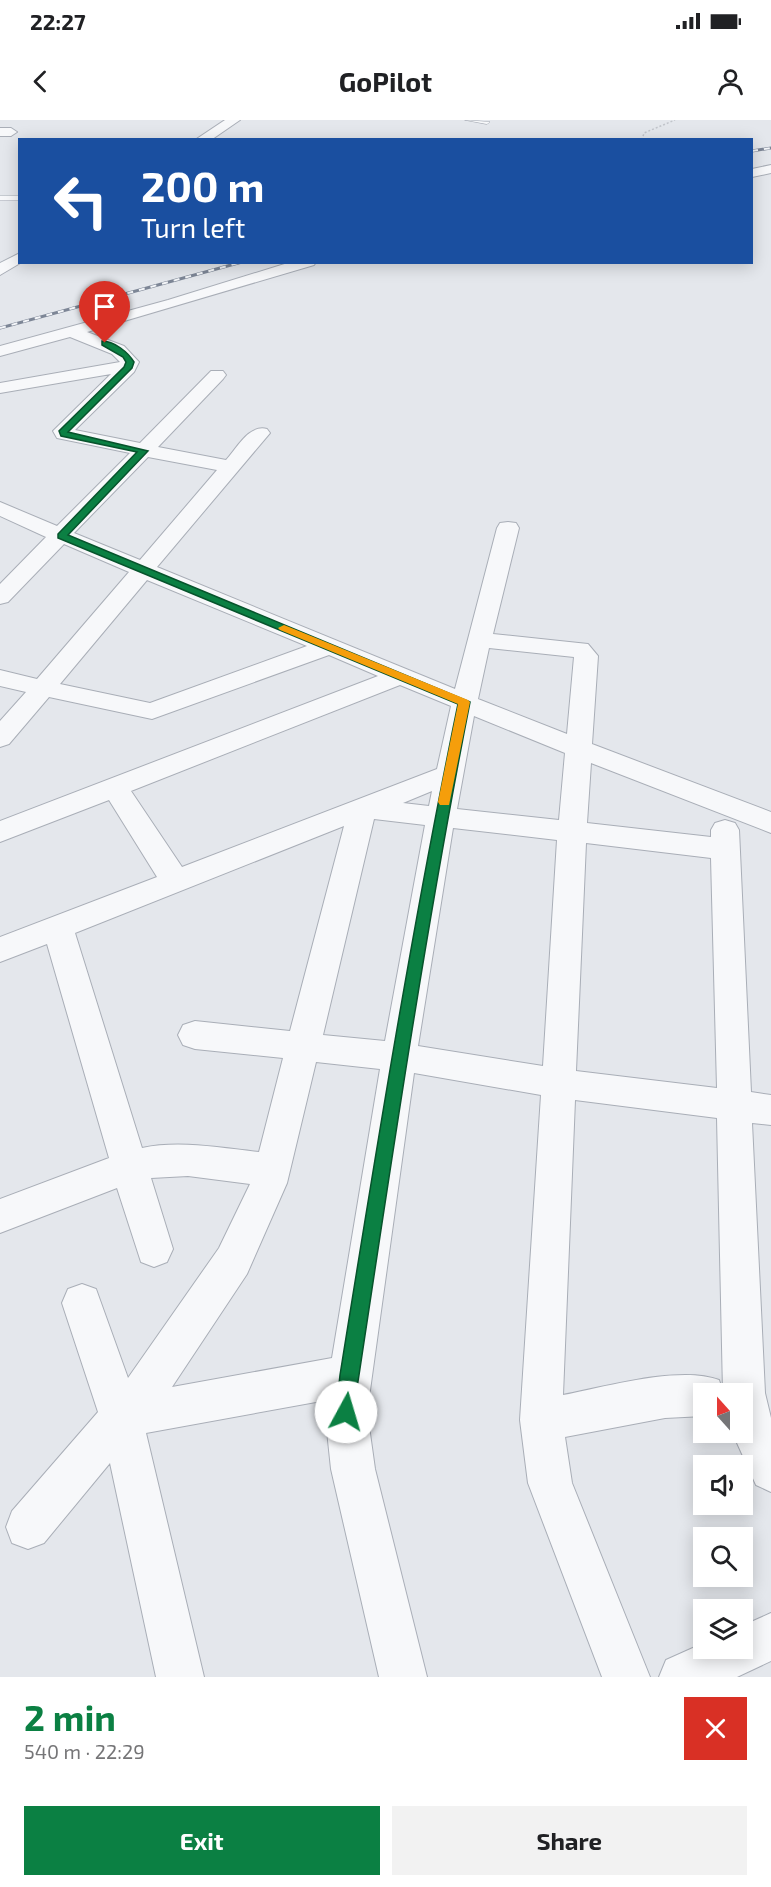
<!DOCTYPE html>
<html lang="en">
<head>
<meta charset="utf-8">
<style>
	:root { --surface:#fff; --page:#f2f2f2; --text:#202124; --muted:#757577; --accent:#0b8043 }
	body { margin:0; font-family:"Exo 2",sans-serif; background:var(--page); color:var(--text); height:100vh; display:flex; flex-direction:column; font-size:22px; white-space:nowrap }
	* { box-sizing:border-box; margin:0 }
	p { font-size:20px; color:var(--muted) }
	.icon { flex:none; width:33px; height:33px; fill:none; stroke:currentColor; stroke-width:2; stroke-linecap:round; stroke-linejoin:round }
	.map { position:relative; height:1557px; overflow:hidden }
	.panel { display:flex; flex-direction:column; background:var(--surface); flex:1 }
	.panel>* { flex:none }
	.hud { position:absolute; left:18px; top:18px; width:735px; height:126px; border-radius:0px; box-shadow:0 3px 15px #0003; background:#1a4fa0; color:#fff; overflow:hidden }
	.needle { width:39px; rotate:339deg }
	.tools { position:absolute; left:693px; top:1263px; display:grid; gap:12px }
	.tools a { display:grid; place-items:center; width:60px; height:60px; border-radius:0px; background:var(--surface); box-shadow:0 3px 15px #0003; font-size:30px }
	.pin { position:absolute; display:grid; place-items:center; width:51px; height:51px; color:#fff; margin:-62px -26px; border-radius:50% 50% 50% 0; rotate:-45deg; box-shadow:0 0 6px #0007 }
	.pin .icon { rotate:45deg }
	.me { position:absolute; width:66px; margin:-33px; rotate:6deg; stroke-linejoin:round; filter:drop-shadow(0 0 4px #0008) }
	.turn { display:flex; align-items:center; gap:21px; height:126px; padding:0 24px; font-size:27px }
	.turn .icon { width:78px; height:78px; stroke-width:2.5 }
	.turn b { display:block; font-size:42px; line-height:51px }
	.round { display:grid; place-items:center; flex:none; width:63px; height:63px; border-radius:0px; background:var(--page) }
	.summary { display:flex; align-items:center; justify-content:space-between; height:102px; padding:0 24px }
	h1 { font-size:36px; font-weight:700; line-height:45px; color:var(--accent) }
	.action { display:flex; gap:12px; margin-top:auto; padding:12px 24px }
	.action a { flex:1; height:69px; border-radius:0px; background:var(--accent); color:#fff; font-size:24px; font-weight:700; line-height:69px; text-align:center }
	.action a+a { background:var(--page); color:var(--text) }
	.status { display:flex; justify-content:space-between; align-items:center; height:42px; padding:0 30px; background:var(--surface); direction:ltr }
	.status svg { height:16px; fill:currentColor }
	header { display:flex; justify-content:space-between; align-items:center; height:78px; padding:0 24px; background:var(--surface); font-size:27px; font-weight:700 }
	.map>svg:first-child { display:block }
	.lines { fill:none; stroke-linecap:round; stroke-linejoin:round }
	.service-casing { stroke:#a9aeb7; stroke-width:1 }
	.minor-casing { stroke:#a9aeb7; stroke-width:2 }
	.path { stroke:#c2c5cb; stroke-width:1.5; stroke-dasharray:2 2; stroke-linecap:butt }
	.service { fill:#f7f8fa; fill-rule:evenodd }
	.minor { fill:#f7f8fa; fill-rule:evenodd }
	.rail-casing { stroke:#7d8696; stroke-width:3 }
	.rail { stroke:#f4f6f9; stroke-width:2; stroke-dasharray:6; stroke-linecap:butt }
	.route { fill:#0b8043; stroke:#07532c; stroke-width:1.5 }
	.slow { fill:#f59e0b }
</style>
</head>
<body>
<div class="status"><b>22:27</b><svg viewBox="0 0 49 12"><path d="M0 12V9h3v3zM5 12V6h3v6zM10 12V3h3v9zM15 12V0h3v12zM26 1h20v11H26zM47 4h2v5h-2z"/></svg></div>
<header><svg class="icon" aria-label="back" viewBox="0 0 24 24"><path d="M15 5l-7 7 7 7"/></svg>GoPilot<svg class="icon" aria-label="person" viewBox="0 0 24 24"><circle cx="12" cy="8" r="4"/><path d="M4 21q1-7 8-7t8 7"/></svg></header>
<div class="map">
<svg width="771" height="1557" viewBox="0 0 771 1557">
	<rect width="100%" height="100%" fill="#e4e7ec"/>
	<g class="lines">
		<g class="service-casing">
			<path id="service" d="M465,0L490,2L487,4Z
				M0,76H20V80H0Z"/>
		</g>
		<g class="minor-casing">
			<path id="minor" d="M225,0H240L211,20H195Z
				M0,8H11L17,12L11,16H0Z
				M771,45V53L752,57V49Z
				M20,133V142H22L0,155V143Z
				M291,142H316L314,145L87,212L124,226L139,242L134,252L75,310L140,323L211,251H223L226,255L223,259L158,327L226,340C237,328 249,304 267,309L270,313L157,447L455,569L497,408L500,403L508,402L516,403L519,408L493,514L588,524L598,536L592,624L771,692V713L591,643L587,703L711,717V710L715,703L725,700L735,703L739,710L751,972L771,975V1005L752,1003L765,1273L771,1298V1372L756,1365L733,1314L742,1312V1274H704V1296L665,1298L565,1317L572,1363L650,1557H602L528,1363L520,1300L541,975L414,953L367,1292L375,1349L427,1557H379L331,1349L325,1292L327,1280L146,1313L204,1557H156L110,1343L44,1423L28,1429L12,1423L6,1407L12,1391L98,1292L62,1183L68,1169L82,1164L96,1169L128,1258L219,1128L250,1064L188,1056L151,1058L173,1129L167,1142L154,1147L141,1142L117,1068L0,1113V1079L109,1038L47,824L0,842V817L157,757L109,680L0,722V701L378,556L329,535L152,599L49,577L9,624L0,627V601L26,572L0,566V550L37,559L129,452L64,424L8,482L0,484V464L46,417L0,396V382L57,406L130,333L57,318L53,311L111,254L0,273V263L120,242L112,234L70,217L0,236V226L168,180ZM148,337L217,350L140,440L74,413ZM147,460L307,526L150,583L60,564ZM489,528L574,537L567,614L478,579ZM400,565L451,586L437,649L182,747L131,671ZM474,596L565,633L559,700L457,689ZM432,671L429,686L403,683ZM374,699L425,705L385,921L323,915ZM344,706L290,911L195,901L183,905L178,915L183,925L195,929L283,938L259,1032C220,1028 180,1020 142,1028L75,813ZM453,708L557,720L543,946L418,926ZM586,723L711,738L717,968L576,951ZM316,942L380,949L332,1238L172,1267L247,1154L287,1063ZM575,980L717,998L723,1272L719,1260C681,1245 604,1267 563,1275Z
				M771,1493V1541L737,1557H659L666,1540L704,1523V1528H742V1506Z"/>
		</g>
		<path class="path" d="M642,20L644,13L675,0"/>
		<use href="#service" class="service"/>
		<use href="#minor" class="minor"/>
		<g class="rail-casing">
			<path id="rail" d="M752,31L771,28
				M0,208L242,142"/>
		</g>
		<use href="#rail" class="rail"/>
	</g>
	<path class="route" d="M102,221C114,221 128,232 134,242L132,248L68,312L148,331L68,415L470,582C426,806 393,1030 359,1255L352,1299L346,1302L339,1299L336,1292L340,1255C376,1031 412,807 458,584L58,418V414L137,332L61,316L59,311L124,247L126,242L123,237L102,225Z"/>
	<path class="slow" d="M284,505L468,580L470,582L449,685H440L438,682L458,584L280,510L278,508Z"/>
</svg>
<div class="tools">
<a><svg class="needle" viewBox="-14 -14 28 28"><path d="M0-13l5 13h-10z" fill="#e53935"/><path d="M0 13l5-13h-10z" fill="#757577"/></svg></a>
<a><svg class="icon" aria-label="sound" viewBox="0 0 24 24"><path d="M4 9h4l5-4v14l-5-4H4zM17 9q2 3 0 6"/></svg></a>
<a><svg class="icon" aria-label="search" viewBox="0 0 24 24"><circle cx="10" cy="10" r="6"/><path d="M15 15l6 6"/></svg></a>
<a><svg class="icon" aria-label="layers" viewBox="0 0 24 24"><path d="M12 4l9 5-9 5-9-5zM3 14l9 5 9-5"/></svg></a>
</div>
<div class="pin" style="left:105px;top:223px;background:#d93025"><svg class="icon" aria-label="arrive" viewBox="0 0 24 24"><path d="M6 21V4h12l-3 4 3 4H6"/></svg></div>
<svg class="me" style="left:346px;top:1292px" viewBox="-20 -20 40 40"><circle r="19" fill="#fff"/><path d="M0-13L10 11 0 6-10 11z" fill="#0b8043"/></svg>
<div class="hud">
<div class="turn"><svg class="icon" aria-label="left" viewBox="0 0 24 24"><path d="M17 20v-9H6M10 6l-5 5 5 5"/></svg><div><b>200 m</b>Turn left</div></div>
</div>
</div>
<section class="panel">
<div class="summary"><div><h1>2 min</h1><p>540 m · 22:29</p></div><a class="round" style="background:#d93025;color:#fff"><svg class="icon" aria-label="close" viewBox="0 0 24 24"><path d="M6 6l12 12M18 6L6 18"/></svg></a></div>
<div class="action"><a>Exit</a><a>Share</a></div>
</section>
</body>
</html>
